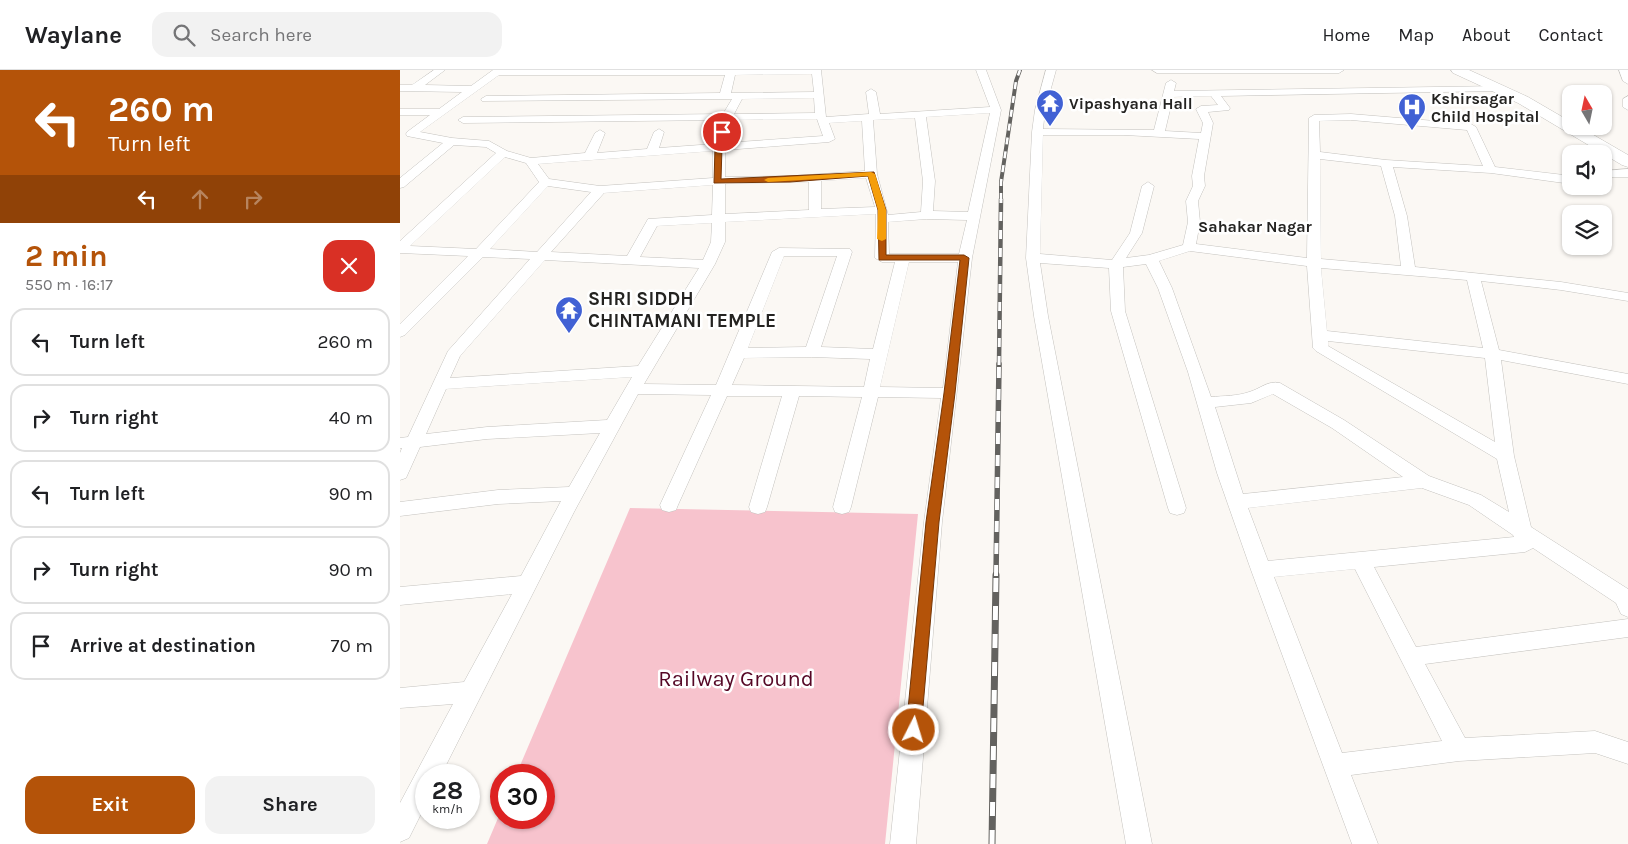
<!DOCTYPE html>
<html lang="en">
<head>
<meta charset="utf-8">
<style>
	:root { --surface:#fff; --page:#f2f2f2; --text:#202124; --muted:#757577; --line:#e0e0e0; --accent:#b45309 }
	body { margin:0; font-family:Karla,sans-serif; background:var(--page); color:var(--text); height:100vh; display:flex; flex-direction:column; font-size:19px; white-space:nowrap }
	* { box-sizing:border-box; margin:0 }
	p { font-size:16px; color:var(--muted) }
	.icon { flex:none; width:28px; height:28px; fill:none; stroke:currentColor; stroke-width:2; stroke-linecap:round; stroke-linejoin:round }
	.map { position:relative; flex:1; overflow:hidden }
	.drawer { display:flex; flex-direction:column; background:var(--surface); width:400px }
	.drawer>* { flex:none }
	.guide { background:#b45309; color:#fff; overflow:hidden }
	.needle { width:32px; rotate:351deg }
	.fabs { position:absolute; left:1162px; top:15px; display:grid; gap:10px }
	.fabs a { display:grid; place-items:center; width:50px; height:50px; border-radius:10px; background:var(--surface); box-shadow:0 1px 4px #0004; font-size:25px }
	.speed { position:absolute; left:15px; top:694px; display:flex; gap:10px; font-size:25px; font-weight:700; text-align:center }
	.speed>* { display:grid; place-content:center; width:65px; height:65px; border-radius:50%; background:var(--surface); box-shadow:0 1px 4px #0004; line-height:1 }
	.speed small { font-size:12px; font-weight:400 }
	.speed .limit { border:8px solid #d22; background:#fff; color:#111 }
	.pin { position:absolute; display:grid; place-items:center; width:42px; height:42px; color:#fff; margin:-21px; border:2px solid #fff; border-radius:50%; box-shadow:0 1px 5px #0007 }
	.me { position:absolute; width:55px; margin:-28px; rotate:5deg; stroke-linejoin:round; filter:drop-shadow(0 0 4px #0008) }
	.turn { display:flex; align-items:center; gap:18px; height:105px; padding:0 25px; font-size:22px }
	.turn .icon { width:65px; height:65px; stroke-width:2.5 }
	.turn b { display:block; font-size:35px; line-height:42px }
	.lanes { display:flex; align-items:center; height:48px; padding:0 25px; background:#0003; justify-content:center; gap:25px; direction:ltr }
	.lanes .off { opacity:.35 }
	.round { display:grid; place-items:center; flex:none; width:52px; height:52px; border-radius:15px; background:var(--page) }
	.head { display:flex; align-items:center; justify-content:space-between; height:85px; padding:0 25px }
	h1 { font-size:30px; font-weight:700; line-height:38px; color:var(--accent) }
	.cta { display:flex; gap:10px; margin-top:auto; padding:10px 25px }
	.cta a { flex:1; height:58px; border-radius:15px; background:var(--accent); color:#fff; font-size:20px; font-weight:700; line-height:58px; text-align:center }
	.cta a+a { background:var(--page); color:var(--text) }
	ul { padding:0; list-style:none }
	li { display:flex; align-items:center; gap:15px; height:68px; margin:0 10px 8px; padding:0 15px; border:2px solid var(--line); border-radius:15px }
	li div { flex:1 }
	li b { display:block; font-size:19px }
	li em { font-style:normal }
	header { display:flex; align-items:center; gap:30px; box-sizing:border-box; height:70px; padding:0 25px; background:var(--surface); border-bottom:1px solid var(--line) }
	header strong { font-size:24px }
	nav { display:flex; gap:28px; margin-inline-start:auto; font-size:18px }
	.search { width:350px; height:45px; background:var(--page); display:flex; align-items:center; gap:12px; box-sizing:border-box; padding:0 18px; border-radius:15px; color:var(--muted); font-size:19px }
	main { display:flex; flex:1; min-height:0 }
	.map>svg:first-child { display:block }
	.green { fill:#f7c3cd }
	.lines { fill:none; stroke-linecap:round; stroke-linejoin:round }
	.street-casing { stroke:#c4c2be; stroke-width:1 }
	.secondary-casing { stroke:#c4c2be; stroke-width:1 }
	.street { fill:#fff; fill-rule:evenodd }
	.secondary { fill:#fff; fill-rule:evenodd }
	.rail-far3-casing { stroke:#63625f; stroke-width:4 }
	.rail-far2-casing { stroke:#63625f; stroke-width:4.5 }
	.rail-far1-casing { stroke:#63625f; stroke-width:5.5 }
	.rail-casing { stroke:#63625f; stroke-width:7 }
	.rail-far3 { stroke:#fff; stroke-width:2.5; stroke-dasharray:7; stroke-linecap:butt }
	.rail-far2 { stroke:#fff; stroke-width:3; stroke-dasharray:9; stroke-linecap:butt }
	.rail-far1 { stroke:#fff; stroke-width:4; stroke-dasharray:11; stroke-linecap:butt }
	.rail { stroke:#fff; stroke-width:5; stroke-dasharray:14; stroke-linecap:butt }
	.route { fill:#b45309; stroke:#753606 }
	.slow { fill:#f59e0b }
	.labels { text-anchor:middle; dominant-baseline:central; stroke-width:5; stroke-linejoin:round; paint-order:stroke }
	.far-poi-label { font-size:16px; font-weight:bold; fill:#242321; stroke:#fff; text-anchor:start }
	.far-neighbourhood-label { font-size:16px; font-weight:bold; fill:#242321; stroke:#fff }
	.poi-label { font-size:19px; font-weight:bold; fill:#242321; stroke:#fff; text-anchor:start }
	.near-park-label { font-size:22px; fill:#550725; stroke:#fff }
</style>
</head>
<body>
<header>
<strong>Waylane</strong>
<div class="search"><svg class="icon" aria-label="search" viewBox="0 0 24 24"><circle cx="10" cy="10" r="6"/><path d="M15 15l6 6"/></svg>Search here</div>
<nav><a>Home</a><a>Map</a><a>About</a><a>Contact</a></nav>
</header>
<main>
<section class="drawer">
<div class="guide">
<div class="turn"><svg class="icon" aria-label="left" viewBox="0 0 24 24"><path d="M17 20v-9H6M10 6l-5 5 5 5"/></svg><div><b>260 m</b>Turn left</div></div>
<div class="lanes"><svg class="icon" aria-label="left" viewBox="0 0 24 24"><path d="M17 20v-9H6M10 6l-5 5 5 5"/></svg><svg class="icon off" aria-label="ahead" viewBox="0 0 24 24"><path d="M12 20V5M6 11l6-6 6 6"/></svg><svg class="icon off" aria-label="right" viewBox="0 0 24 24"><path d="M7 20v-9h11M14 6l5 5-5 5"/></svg></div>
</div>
<div class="head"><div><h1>2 min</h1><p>550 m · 16:17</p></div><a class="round" style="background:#d93025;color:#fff"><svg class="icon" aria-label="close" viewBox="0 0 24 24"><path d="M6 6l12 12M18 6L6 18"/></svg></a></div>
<ul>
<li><svg class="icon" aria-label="left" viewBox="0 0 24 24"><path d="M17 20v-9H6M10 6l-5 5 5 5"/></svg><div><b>Turn left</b></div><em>260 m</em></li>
<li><svg class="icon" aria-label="right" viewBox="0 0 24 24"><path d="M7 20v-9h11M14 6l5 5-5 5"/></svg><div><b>Turn right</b></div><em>40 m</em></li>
<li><svg class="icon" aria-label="left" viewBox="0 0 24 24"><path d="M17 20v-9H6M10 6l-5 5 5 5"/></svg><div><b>Turn left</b></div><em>90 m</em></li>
<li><svg class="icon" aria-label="right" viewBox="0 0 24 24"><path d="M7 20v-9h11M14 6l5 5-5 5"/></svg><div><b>Turn right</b></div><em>90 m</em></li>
<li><svg class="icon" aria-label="arrive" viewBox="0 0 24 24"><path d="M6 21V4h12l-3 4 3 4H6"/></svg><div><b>Arrive at destination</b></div><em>70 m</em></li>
</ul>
<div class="cta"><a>Exit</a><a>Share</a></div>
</section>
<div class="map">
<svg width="1228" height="774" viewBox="0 0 1228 774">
	<rect width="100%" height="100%" fill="#fbf8f4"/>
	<path class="green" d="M230,438L518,444L485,774H87L101,741V748H144V705H116Z"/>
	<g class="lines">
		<g class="street-casing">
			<path id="street" d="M34,0H45L25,15L71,16L93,0H421L426,47L469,44L466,22L471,19L476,22L480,44L590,37L576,0H586L601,40L572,188L542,452L516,774H490L524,452L541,328L478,327L451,437L449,442L442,444L435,442L433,437L462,327L399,326L367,437L365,442L358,444L351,442L349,437L382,326H327L278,435L276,440L269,442L262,440L260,435L311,325L238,324L174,442L41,705H26V734L9,768L0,772V733L53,634L0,638V618L64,612L112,524L0,535V517L121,506L161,431L98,434L0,446V432L98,420L169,417L200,363L87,369L20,377L6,408L0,410V383L2,378H0V368L8,367L48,281L130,189L83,187L5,265L0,267V254L68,186L0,183V171L96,83L86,77L54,75L4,117L0,118V108L43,73L7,66L6,64L7,62L30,45H0V39H39L62,22L0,21V15H12ZM412,4L414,22L331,23L335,5ZM99,5H325L320,23L86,26L81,29L82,31L332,29L323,44L63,47L58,50L63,53L320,50L314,74L259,78L264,62L259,59L254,62L247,79L197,83L205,63L200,60L195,63L185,83L131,88L107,81L89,71L52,68L20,62ZM414,28L415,43L334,44L342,29ZM590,43L568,142L533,141L535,111L526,47ZM515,48L523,111L521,142L488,145L477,104L473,50ZM417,49L423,66L325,73L331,50ZM462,51L465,101L390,106L325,107V80L429,72L435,69L429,53ZM313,81V108L200,116L149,109L138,94ZM105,87L126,93L139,112L76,179L10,176ZM466,108L475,137L421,139V111ZM409,112V140L325,144V114ZM313,115L312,145L248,149L227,186L151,182L204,123ZM148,116L191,122L137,182L90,179ZM476,144L475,188L482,192H495L473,279L421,277L452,182L450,179L379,178L372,182L316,315L244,314L315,194L325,172V152ZM527,149L567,150L559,184H489L488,152ZM312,153L311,172L303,190L240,187L257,156ZM384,186H437L406,277L348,278ZM145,190L299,198L238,296L50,308L60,286ZM509,192H558L543,318L480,317ZM412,287L470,289L464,317L332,315L344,288ZM232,307L207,350L87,357L26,364L46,319Z
				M646,0H656L645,40L643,59L754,60L766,13L771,10L776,13L774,21L1101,16L1102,18L1097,21L821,26L830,38L829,40L808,42L813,53L804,106L805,116L798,131L800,152L796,174L907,188L909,48L914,45L951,44L1071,54L1076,57L1095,97L1164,105H1171V111L1164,113L1091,103L993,97L1007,146L1015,197L1161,212L1228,223V231L1161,220L1081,211L1099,280L1228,304V314L1101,290L1114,386L1131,457L1228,519V547L1221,544L1216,533L1133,478L1125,482L974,497L1016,577L1228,549V567L1025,594L1065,668L1195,661L1228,672V694L1195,683L1059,691L951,705L978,774H952L851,500L817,403L788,302L758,218L746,194L723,197L725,241L786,438L784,443L777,445L770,443L768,438L711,241L709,198L640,193L648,246L752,774H726L634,246L626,188L632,62L635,40ZM811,26L818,35L801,36L796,39L803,53L801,63L765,61L773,27ZM951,50L1067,60L1083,96L986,90L920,82L919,51ZM643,65H724L799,69L792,106L793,116L786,131L788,152L783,175L749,185L726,188L742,163L754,116L748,112L742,116L730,163L712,190L640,184ZM920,89L981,96L995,146L1001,196L921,189ZM790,181L907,196L913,278L916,281L1097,389L1109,442L1081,425L1029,406L944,350L880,313C868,310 860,319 849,322C838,326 823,326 811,327L772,218L759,191ZM921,198L1067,210L1083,278L927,261ZM928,271L1085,288L1095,372L928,276ZM873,324L932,358L1003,407L843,424L815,337L851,333ZM1022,418L1069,435L1113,465L1114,467L868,491L848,438ZM955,499L1042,671L942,683L874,507Z
				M752,0H944L939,3H757Z
				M1219,0H1228V14L1223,11Z
				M1228,26V40L1223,37V29Z
				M1228,99V107H1204V101Z"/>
		</g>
		<g class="secondary-casing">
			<path id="secondary" d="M1051,0H1069L1128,27L1171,52V56H1178L1228,85V97L1222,95L1118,33L1053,3Z"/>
		</g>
		<use href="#street" class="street"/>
		<use href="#secondary" class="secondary"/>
		<g class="rail-far3-casing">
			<path id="rail-far3" d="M601,130V112L616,11L620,0"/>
		</g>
		<g class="rail-far2-casing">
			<path id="rail-far2" d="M599,295L601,129"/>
		</g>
		<g class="rail-far1-casing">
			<path id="rail-far1" d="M596,506L599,294"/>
		</g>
		<g class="rail-casing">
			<path id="rail" d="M592,774L596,505"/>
		</g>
		<use href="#rail-far3" class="rail-far3"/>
		<use href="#rail-far2" class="rail-far2"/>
		<use href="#rail-far1" class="rail-far1"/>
		<use href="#rail" class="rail"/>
	</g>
	<path class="route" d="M322,60L326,62L322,77L321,109L474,102L486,140V185H564L569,188L555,323L539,452L521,660L519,665L514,667L508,665L506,660L526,452L544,323L560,190H479L478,140L468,106L390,112L314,113L315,77L319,62Z"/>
	<path class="slow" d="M471,102L475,104L486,140V169L482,171L477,169L478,140L468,106L368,112L364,110L368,108Z"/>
	<defs>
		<g id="temple-pin" transform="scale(1.4375)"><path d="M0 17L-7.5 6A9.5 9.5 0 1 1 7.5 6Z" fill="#4161d4" stroke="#fff"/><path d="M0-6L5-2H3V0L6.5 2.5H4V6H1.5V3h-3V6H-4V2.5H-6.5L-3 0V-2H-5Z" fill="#fff"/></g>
		<g id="hospital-pin" transform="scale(1.4375)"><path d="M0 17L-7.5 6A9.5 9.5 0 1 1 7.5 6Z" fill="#4161d4" stroke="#fff"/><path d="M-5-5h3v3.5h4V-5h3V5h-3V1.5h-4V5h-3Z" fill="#fff"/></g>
	</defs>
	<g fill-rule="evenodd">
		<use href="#temple-pin" x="650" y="33"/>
		<use href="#hospital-pin" x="1012" y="37"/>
		<use href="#temple-pin" x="169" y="240"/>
	</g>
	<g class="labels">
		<g class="far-poi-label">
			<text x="1031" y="28">Kshirsagar<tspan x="1031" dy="18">Child Hospital</tspan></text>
			<text x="669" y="33">Vipashyana Hall</text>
		</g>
		<g class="far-neighbourhood-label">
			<text x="855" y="156">Sahakar Nagar</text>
		</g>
		<g class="poi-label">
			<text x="188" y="229">SHRI SIDDH<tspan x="188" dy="22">CHINTAMANI TEMPLE</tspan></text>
		</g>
		<g class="near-park-label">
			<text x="336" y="609">Railway Ground</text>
		</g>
	</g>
</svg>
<div class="fabs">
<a><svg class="needle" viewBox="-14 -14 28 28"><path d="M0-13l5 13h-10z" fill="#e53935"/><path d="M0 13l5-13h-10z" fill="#757577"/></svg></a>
<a><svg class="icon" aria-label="sound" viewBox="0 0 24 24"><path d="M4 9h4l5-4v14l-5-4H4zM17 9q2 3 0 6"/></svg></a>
<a><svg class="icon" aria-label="layers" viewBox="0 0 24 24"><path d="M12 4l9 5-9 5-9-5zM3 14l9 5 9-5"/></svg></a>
</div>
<div class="speed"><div>28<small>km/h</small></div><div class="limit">30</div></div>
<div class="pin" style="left:322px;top:62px;background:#d93025"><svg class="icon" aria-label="arrive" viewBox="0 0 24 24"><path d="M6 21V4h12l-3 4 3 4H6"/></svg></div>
<svg class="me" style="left:514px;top:660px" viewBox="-20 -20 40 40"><circle r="17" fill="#b45309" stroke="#fff" stroke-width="3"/><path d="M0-11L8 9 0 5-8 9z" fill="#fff"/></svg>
</div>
</main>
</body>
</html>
